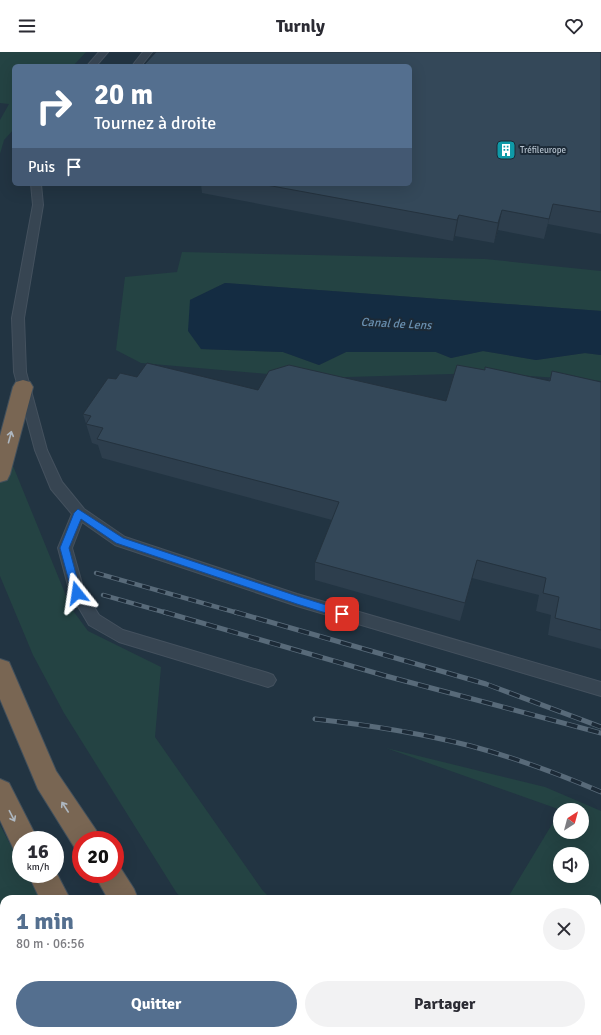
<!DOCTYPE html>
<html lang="fr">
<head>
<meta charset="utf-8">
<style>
	:root { --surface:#fff; --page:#f2f2f3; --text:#2b2b33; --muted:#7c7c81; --accent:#546f8f }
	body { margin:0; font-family:Signika,sans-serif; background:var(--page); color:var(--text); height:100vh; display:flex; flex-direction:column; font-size:15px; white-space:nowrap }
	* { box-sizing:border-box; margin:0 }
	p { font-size:13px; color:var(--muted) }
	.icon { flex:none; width:22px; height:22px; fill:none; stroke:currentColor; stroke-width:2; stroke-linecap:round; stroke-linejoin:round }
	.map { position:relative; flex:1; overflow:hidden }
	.drawer { position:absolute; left:0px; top:843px; width:601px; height:140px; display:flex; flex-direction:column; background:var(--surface); border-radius:12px 12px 0 0; box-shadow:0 4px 16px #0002 }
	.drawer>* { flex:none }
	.banner { position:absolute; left:12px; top:12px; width:400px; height:122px; border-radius:6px; box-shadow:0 4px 16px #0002; background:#546f8f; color:#fff; overflow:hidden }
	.needle { width:26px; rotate:36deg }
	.controls { position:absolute; left:553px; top:751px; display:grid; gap:8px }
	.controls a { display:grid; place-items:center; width:36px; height:36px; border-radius:50%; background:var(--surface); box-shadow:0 4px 16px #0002; font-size:20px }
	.speed { position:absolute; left:12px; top:779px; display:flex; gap:8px; font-size:20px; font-weight:700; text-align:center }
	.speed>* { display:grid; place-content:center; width:52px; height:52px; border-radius:50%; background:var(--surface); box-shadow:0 4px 16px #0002; line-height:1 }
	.speed small { font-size:10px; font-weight:400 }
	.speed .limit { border:6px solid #d22; background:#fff; color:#111 }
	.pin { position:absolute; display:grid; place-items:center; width:34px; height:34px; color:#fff; margin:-17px; border-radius:8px; box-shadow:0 2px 6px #0006 }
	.me { position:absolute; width:44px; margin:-22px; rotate:345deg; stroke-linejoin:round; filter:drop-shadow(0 0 3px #0008) }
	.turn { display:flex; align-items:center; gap:14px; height:84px; padding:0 16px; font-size:18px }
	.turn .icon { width:52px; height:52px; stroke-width:2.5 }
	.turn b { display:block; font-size:28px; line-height:34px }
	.then { display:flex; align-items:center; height:38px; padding:0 16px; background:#0003; gap:8px; font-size:15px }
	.round { display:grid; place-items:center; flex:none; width:42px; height:42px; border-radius:21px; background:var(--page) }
	.summary { display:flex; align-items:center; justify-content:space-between; height:68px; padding:0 16px }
	h1 { font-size:24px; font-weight:700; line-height:30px; color:var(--accent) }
	.primary-button { display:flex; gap:8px; margin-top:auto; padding:8px 16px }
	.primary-button a { flex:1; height:46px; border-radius:24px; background:var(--accent); color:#fff; font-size:16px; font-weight:700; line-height:46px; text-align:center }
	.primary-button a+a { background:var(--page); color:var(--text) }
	header { display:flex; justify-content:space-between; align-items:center; height:52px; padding:0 16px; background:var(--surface); font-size:18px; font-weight:700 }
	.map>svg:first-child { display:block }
	.green { fill:#244343; fill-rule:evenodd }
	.water { fill:#142c42 }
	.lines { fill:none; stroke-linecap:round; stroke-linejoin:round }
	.lane-casing { stroke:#44515e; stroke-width:2 }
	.highway-casing { stroke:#42505c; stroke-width:2 }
	.lane { fill:#374552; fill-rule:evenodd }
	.highway { fill:#796653; fill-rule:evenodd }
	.rail-far1-casing { stroke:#586a79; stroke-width:4.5 }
	.rail-casing { stroke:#586a79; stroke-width:5 }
	.rail-far1 { stroke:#1c2a37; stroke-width:3; stroke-dasharray:8; stroke-linecap:butt }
	.rail { stroke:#1c2a37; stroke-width:3.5; stroke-dasharray:11; stroke-linecap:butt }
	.wall { fill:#2d3e4d }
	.shaded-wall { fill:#24323e }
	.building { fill:#344859; stroke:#24323e }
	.oneway { stroke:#aeb7c0 }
	.route { fill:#1a73e8; stroke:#114b97 }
	.labels { text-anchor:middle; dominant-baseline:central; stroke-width:4; stroke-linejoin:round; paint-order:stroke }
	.far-poi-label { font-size:9px; fill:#b4c0cc; stroke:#1c2a37; text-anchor:start }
	.water-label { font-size:12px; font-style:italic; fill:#698faf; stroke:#1c2a37 }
</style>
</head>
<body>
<header><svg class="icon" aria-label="menu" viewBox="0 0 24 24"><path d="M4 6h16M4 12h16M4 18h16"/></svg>Turnly<svg class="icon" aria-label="heart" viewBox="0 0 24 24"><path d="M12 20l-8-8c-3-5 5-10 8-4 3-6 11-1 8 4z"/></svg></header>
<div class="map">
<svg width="601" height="983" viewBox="0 0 601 983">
	<rect width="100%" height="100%" fill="#223442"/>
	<path class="green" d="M0,0H86L73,14H14V77L4,88L0,102V68L9,52L0,51Z
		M182,200L485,207L601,219V259L225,231L190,248V264L201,297L283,300L319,313L346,300H436L451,306L483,299L536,308L585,301L601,303V329L485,321L313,326L141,311L116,298L125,225L177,220Z
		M0,382L71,556L88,579L161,615L155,685L263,839L271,847H182L176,840L64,661L33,603L0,524Z
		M386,696L545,735L601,759V983H424L426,979H597V847H507L560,759V780H582V758H561ZM560,802H582V824H560Z
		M0,773L21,813V822H26L40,847H4V979H115L117,983H0Z
		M298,979H400L404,983H302Z"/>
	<path class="water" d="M225,231L601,259V303L585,301L536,308L483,299L451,306L436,300H346L319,313L283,300L201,297L188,279L190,248Z"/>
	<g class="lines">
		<g class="lane-casing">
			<path id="lane" d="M99,0H108L96,14H87Z
				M143,0H152L141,14H132Z
				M31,132H41L43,153L24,266L26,320L47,398L62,430L84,457L125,485L297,542L601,630V644L297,554L115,493L82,470L72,496L84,539L99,563L123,578L268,621L273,623L276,628L273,633L268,635L119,590L89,573L70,541L58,496L72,462L51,437L35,398L14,320L12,266L33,153Z"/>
		</g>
		<g class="highway-casing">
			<path id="highway" d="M23,328L30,330L33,335L10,422L7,428L0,430V384L13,335L16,330Z
				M0,607L9,610L56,719L96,778L100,788H81V800L76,798L38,737L0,647Z
				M0,727L9,731L38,788H21V800L14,798L0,768Z
				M115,811L118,812L134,837L138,847H108L94,822H115Z
				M55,818L70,847H40L28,822H55Z
				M115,979H146L147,983H116Z
				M203,979H235L236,983H204Z"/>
		</g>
		<use href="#lane" class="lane"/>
		<use href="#highway" class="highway"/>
		<g class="rail-far1-casing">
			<path id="rail-far1" d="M96,521L238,561
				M103,543L167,561"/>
		</g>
		<g class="rail-casing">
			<path id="rail" d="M164,560L386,624L601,681
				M235,560L486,632L601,675
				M315,667C368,673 420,681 471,694C516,706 559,722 601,740"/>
		</g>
		<use href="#rail-far1" class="rail-far1"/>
		<use href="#rail" class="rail"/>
	</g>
	<path class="wall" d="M601,0V182L548,172L544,187L498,178L494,191L455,184L453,189L202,141L201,132H410Z
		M552,319L601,330V597L548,583L551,563L536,559L539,543L472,526L460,569L315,528V510L332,468L102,406L98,393L92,391L83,362L116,327L137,325L258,338L446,349L549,329Z"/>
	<path class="shaded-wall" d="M553,152L548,172L544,187L549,167Z
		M502,158L498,178L494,191L498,171Z
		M459,163L455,184L453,189L457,168Z"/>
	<path class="building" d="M156,0H601V160L553,152L549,167L502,158L498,171L459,163L457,168L261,132H410V14H143Z
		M147,311L258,338L269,319L289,313L446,349L457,313L485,318V315L550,329L552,319L601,330V578L555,566L559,545L543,541L546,526L477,508L465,551L315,510L339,450L97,387L103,376L86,372L91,364L83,362L108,326L116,327L120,321L137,325Z"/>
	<defs><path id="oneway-shaft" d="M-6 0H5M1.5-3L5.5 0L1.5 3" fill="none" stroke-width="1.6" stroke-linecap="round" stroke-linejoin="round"/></defs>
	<g class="oneway">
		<use href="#oneway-shaft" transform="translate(10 385) rotate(-75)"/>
		<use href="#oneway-shaft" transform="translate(65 755) rotate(-123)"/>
		<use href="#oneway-shaft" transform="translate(12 764) rotate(63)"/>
	</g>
	<path class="route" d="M78,457L123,486L297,544L342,558L347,562L342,566L297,552L116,491L81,467L69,496L81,541L80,544H73L60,496L74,461Z"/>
	<defs>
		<g id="building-square" transform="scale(1)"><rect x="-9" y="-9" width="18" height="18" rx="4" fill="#0f9aa8" stroke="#1c2a37"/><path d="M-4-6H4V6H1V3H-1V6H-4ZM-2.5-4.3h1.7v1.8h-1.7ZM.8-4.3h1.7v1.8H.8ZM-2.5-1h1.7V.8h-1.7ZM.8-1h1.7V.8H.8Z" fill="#fff"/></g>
	</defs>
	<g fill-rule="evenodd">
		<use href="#building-square" x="506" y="98"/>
	</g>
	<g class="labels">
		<g class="far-poi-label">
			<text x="520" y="98">Tréfileurope</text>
		</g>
		<g class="water-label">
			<text transform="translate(396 272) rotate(3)">Canal de Lens</text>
		</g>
	</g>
</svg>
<div class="controls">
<a><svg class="needle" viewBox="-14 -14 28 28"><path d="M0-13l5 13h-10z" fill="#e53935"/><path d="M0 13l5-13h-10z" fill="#7c7c81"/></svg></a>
<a><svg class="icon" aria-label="sound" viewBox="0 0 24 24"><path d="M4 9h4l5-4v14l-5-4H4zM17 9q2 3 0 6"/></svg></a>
</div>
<div class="speed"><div>16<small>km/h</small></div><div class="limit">20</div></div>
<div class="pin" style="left:342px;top:562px;background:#d93025"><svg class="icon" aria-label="arrive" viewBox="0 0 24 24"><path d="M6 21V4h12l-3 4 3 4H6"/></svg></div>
<svg class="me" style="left:77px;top:541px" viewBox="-20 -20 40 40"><path d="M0-17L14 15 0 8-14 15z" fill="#1a73e8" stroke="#fff" stroke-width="4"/></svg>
<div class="banner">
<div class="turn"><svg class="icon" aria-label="right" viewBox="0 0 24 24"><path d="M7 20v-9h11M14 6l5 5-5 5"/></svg><div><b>20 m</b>Tournez à droite</div></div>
<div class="then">Puis<svg class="icon" aria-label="arrive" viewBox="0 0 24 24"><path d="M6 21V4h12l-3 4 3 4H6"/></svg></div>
</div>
<section class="drawer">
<div class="summary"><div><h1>1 min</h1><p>80 m · 06:56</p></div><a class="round"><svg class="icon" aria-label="close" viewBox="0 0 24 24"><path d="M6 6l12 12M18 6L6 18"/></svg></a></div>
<div class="primary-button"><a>Quitter</a><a>Partager</a></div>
</section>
</div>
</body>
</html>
